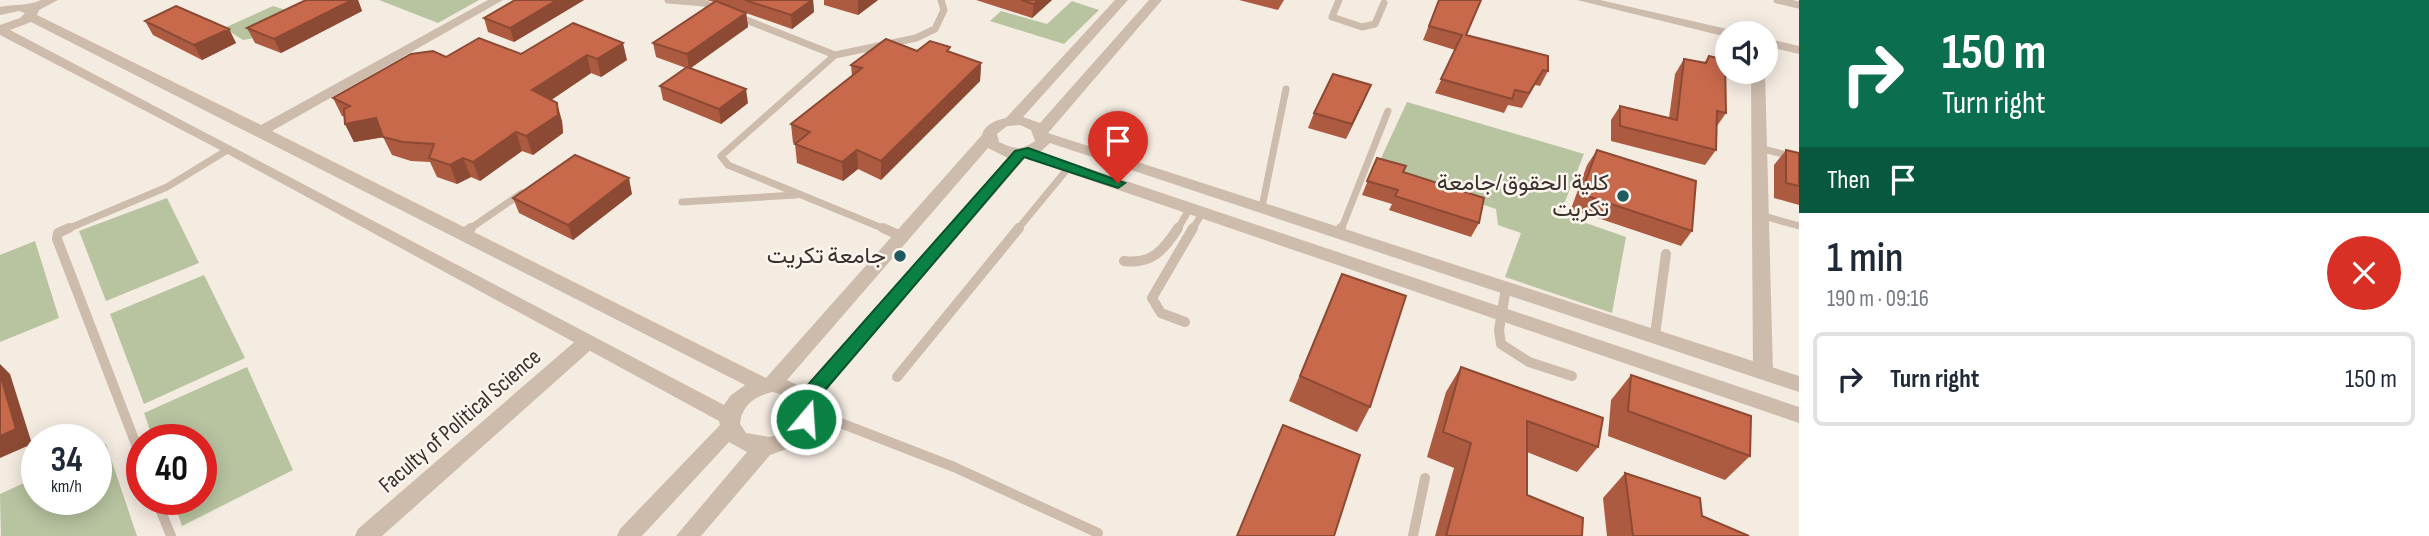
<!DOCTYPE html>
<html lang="en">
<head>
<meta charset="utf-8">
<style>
	:root { --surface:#fff; --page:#f2f2f3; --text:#1f2937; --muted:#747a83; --line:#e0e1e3 }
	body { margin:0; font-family:"Sofia Sans Condensed",Vazirmatn,sans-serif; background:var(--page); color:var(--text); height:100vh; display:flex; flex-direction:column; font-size:26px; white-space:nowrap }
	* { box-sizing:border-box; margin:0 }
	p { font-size:23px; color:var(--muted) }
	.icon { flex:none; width:38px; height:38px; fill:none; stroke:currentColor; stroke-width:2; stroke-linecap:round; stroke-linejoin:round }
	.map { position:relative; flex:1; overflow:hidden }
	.drawer { display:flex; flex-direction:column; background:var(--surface); width:630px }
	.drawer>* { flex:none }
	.guide { background:#0b6e4f; color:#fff; overflow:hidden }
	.tools { position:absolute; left:1715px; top:21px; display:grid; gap:14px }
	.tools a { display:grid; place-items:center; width:63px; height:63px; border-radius:50%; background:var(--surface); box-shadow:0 4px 18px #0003; font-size:35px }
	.speed { position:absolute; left:21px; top:424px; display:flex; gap:14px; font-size:35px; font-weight:700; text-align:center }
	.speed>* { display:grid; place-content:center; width:91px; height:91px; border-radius:50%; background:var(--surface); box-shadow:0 4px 18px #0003; line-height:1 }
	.speed small { font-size:18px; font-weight:400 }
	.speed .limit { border:10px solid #d22; background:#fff; color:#111 }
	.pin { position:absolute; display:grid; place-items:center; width:60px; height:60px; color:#fff; margin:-72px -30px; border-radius:50% 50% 50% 0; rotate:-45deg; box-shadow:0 0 7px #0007 }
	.pin .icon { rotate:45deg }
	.me { position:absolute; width:77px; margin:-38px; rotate:18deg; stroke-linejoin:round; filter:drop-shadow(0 0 5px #0008) }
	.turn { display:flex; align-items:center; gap:24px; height:147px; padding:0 28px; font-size:32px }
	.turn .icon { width:91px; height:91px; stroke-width:2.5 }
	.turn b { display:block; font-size:49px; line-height:60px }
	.then { display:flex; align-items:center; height:66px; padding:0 28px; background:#0003; gap:14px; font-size:26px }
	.round { display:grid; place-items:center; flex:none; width:74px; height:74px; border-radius:37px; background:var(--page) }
	.head { display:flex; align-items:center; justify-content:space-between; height:119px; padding:0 28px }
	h1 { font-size:42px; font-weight:600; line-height:52px }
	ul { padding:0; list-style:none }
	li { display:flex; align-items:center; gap:21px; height:94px; margin:0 14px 10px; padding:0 14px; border:4px solid var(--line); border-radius:10px }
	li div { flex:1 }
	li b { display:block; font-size:26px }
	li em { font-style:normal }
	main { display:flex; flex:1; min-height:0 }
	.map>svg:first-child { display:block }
	.green { fill:#b8c4a0 }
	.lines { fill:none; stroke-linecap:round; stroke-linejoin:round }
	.service-far1 { stroke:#cdbbac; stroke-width:7 }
	.service { stroke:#cdbbac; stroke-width:10 }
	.minor { fill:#cdbbac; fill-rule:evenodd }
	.tertiary { fill:#cdbbac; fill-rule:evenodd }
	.wall { fill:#ac5a40 }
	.shaded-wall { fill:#8c4a34 }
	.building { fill:#c8694b; stroke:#8c4a34; stroke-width:2 }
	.route { fill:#0b8043; stroke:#07532c; stroke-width:2 }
	.poi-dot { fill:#1f5a5e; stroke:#fbf5ee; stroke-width:2.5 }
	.labels { text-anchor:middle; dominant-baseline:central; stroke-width:5; stroke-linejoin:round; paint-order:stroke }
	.poi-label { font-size:23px; fill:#3b302b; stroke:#fbf5ee; text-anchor:end }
	.street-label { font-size:23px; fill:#3b302b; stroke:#fbf5ee }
</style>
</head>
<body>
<main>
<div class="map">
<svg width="1799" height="536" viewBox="0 0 1799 536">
	<rect width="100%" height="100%" fill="#f4ebe1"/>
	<path class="green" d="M379,0H479L438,23Z
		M1072,1L1099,10L1064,44L990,21L1001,11L1047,24Z
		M273,6L302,15L261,37L243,40L224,28Z
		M1407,102L1584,154L1560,214L1626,237L1612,313L1505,277L1521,233L1498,225L1496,209L1376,169Z
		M167,198L199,263L106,301L79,231Z
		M35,241L59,318L0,342V255Z
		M204,275L245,358L144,404L110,314Z
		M247,367L293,470L182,526L173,499H201V439H153L144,413Z
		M106,444L137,536H1L0,494L37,477V499H96V449Z"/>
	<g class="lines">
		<path class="service-far1" d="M668,0L704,3L720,10
			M1339,0L1332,17L1362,27L1375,24L1384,3
			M1777,0L1799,5
			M736,16L835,55
			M1759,148L1799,158
			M682,202L796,195
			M1262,207L1286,89
			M1760,215L1799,226
			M65,230L167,187L229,149
			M468,230L522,193
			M887,230L728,165L721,156L835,55L916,38L935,29L944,10L941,0
			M1017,230L1069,167
			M1177,230L1190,208
			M1192,230L1203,212
			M1341,230L1388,111"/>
		<path class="service" d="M69,228L58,233L57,239L142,460
			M883,228L901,236
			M1340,232L1341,228
			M463,234L471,228
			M1124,261C1151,265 1164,250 1178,228
			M1506,288L1499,330L1501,344L1529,362L1572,376
			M1185,322L1161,313L1152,298L1193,228
			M1655,335L1666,254
			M897,377L1019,228
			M807,410L954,467L1098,533
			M156,499L171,536
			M1413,536L1425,478"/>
		<path class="minor" d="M1577,0H1600L1727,29L1734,33H1727V37Z
			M1766,38L1799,46V54L1766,46Z
			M1751,72H1765L1773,372L1770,377L1763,379L1756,377L1753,372Z
			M586,336L593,338L595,343L593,348L382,536H355L358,529L579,338Z"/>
		<path class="tertiary" d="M41,0H58L39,10L37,15L261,125L488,0H503L272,131L766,378L982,135C984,125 996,120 1006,118L1115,0H1128L1023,117L1040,123L1149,0H1162L1048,133L1799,376V392L1050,143L1040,152L1799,407V423L1025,158L814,404V421L804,438L792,447L770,455L701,536H676L747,452L729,442L642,536H617L620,529L720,425L719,421L224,152L0,35V25L20,18L25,13L19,11L0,15V7C15,4 28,6 41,0ZM31,22L745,385L730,396L724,405L10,30ZM1020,125L1031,130L1035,141C1021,151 1014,149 999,142L997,134L1007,126ZM988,148L1008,158L804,388L787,380ZM772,392L785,395L793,402C799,420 786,432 770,437L746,433L740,424C741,406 755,396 772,392Z"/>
	</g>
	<path class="wall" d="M306,0H358L362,11L281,53L255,43L247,28Z
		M515,0H584L514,42L488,32L484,18Z
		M707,0H813L814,12L792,29L746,13L748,27L691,68L748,103L721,124L663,100L660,86L686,68L656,57L653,43L714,2Z
		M824,0H878L858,15L824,5Z
		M976,0H1052L1032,18Z
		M1239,0H1284L1278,10Z
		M1439,0L1466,35L1548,71L1540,86L1535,85L1522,108L1508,105L1504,113L1435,93L1455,50L1423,40Z
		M145,21L229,29L236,43L202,60L153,35Z
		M573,23L627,60L601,77L591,73L551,100L562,121L563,133L533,155L522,151L480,181L471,177L457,184L437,177L430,162L411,161L392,155L383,137L354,142L345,124V117L342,116L333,98L446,57L521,54Z
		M950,52L981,63L980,81L881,180L858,169L843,181L797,163L795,144L793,143L791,124L852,76L851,65Z
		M1709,56L1726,113L1717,126L1716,150L1705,165L1611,141V120L1620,106L1669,118L1675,74L1684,59L1704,63Z
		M1365,99L1346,139L1308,128L1314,113Z
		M1597,150L1692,231L1681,246L1571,209L1587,165Z
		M1786,150L1799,153V205L1774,198V165Z
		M1377,158L1403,172L1479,223L1471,237L1389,210L1392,204L1362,195Z
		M632,194L573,240L519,213L513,198Z
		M1342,274L1370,407L1357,432L1289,401Z
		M1461,367L1598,447L1577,472L1527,452V495L1582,536H1435L1454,468L1427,457L1446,392Z
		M1631,375L1750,456L1725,480L1608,436L1611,400Z
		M1283,425L1334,536H1237Z
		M1625,473L1702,516L1749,536H1607L1603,498Z"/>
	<path class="shaded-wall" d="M352,0H358L362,11L281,53L274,39Z
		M557,0H584L514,42L510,28Z
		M812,0H813L814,12L792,29L791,15Z
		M860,0H878L858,15V1Z
		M1038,0H1052L1032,18L1034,4Z
		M746,13L748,27L689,69L687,54Z
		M229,29L236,43L202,60L194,45Z
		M623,43L627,60L601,77L597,59Z
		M587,55L591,73L538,109L532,90Z
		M981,63L980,81L881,180V161Z
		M1371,85L1365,99L1346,139L1352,124Z
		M746,89L748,103L721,124L719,109Z
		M557,103L562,121L563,133L533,155L526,136Z
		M376,118L385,137L354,142L345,124Z
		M516,132L522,151L480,181L473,162Z
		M857,150L858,169L843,181L842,162Z
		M463,158L471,177L457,184L450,165Z
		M629,178L632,194L573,240L568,225Z
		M0,364L10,374L32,444L0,458Z"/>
	<path class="building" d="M306,0H352L274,39L247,28Z
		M515,0H557L510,28L484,18Z
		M745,0H812L791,15Z
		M1021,0H1038L1034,4Z
		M1439,0H1481L1466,35L1548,56V71L1543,70L1529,93L1515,90L1512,99L1441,79L1462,35L1429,26Z
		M716,1L746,13L687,54L653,43Z
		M176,6L229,29L194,45L145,21Z
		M573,23L623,43L597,59L587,55L532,90L557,103L558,115L526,136L516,132L473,162L463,158L450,165L429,158L434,144L403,142L383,137L376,118L345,124L344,109L350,106L333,98L411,54L433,51L446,57L479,38L521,54Z
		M886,39L917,51L930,41L950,47L947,51L981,63L881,161L857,150L842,162L795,144L810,132L791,124L862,68L851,65Z
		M1709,56L1725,60L1726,113L1717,111L1716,150L1620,126V106L1677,120L1684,59L1706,63Z
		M687,67L746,89L719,109L660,86Z
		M1333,74L1371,85L1352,124L1314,113Z
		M1597,150L1696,181L1692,231L1581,194Z
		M1786,150L1799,153V186L1786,183Z
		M575,155L629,178L568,225L513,198Z
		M1377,158L1406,166L1403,172L1484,198L1479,223L1395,196L1398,190L1367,181Z
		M1342,274L1406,296L1370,407L1300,376Z
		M1461,367L1603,418L1598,447L1527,421V495L1583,518L1582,536H1446L1471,443L1443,432Z
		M0,374L16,429L0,436Z
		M1631,375L1751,416L1750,456L1628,411Z
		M1283,425L1360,455L1334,536H1237Z
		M1625,473L1700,498L1702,516L1749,536H1633Z"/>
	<path class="route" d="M1028,148L1125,183L1118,188L1024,157L814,403L813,424H800L796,401L798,396L1015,151Z"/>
	<g class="poi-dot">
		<circle cx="1623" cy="196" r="7"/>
		<circle cx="900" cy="256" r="7"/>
	</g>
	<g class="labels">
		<g class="poi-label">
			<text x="1609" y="183">كلية الحقوق/جامعة<tspan x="1609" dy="26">تكريت</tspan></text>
			<text x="886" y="256">جامعة تكريت</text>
		</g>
		<g class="street-label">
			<text transform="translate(460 421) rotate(-41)">Faculty of Political Science</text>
		</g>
	</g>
</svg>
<div class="tools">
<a><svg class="icon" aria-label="sound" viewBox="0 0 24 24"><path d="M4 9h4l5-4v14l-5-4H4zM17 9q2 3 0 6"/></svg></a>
</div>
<div class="speed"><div>34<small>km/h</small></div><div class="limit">40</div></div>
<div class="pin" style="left:1118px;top:183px;background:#d93025"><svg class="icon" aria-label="arrive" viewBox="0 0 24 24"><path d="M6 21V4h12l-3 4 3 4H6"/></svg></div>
<svg class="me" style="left:806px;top:419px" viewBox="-20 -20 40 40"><circle r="17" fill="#0b8043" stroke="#fff" stroke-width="3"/><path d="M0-11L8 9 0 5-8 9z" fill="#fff"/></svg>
</div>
<section class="drawer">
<div class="guide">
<div class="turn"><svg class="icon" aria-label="right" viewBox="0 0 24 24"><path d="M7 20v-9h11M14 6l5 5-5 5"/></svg><div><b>150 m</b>Turn right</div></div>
<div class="then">Then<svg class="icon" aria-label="arrive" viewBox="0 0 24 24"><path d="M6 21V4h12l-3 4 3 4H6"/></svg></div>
</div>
<div class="head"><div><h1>1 min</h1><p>190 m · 09:16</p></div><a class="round" style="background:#d93025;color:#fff"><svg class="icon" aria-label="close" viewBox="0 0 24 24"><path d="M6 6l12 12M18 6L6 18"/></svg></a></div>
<ul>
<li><svg class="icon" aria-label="right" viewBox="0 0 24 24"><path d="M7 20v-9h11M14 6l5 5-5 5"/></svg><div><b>Turn right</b></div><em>150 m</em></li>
</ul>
</section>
</main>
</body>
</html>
